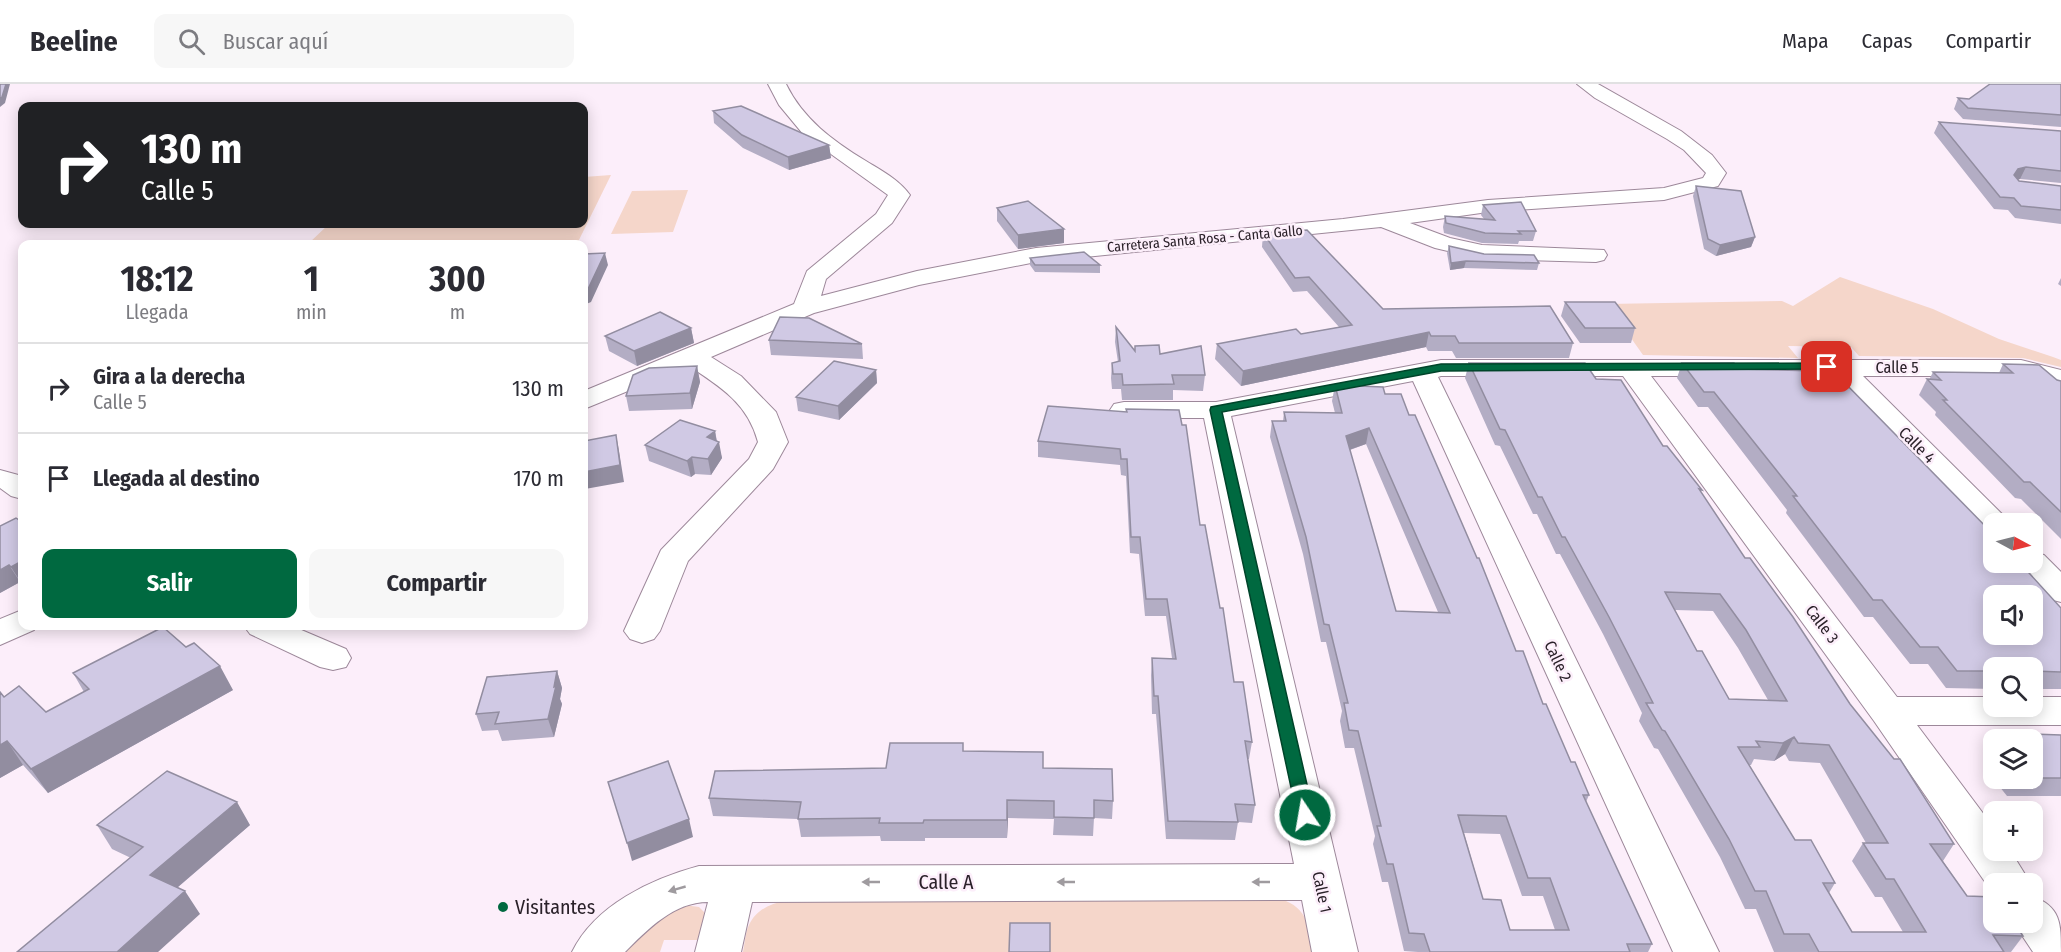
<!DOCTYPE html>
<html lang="es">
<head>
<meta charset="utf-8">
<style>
	:root { --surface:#fff; --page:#f7f7f7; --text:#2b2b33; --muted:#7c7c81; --line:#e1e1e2; --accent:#006940 }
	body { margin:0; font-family:"Fira Sans Condensed",sans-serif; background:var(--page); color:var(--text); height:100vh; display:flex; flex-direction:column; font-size:22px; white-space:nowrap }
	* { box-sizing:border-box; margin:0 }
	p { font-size:20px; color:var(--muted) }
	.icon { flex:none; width:33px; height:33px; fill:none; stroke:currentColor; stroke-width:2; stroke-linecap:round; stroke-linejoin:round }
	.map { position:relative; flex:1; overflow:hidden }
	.details { position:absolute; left:18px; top:156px; width:570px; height:390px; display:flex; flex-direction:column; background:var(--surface); border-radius:12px; box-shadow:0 3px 15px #0003 }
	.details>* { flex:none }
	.top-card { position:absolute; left:18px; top:18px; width:570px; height:126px; border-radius:12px; box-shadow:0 3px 15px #0003; background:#202124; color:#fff; overflow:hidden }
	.needle { width:39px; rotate:97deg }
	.fabs { position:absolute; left:1983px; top:429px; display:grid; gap:12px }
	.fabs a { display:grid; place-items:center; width:60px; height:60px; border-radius:12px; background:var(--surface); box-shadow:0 3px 15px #0003; font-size:30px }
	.pin { position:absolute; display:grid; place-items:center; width:51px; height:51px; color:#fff; margin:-26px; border-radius:12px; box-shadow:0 3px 9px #0006 }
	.me { position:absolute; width:66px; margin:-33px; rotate:348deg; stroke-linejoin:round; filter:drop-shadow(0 0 4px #0008) }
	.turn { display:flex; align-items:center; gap:21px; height:126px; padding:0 24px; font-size:27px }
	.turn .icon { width:78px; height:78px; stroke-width:2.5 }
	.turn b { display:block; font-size:42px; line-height:51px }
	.eta { display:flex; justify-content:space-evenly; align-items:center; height:102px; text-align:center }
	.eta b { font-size:36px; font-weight:700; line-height:42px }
	.action { display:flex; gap:12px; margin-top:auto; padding:12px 24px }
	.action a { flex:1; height:69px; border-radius:12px; background:var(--accent); color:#fff; font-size:24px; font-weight:700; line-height:69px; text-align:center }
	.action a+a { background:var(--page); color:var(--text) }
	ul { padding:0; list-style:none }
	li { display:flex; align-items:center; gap:18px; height:90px; padding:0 24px; border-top:2px solid var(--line) }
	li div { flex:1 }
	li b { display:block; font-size:22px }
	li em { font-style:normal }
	header { display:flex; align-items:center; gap:36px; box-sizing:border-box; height:84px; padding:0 30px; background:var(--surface); border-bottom:2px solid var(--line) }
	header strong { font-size:28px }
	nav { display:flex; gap:33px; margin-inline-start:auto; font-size:21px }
	.search { width:420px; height:54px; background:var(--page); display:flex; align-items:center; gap:15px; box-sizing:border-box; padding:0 21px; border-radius:12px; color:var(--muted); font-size:22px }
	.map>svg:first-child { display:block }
	.green { fill:#f5d6ca }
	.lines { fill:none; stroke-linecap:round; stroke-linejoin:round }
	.street-casing { stroke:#9d889a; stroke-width:2 }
	.street { fill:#fff; fill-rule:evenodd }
	.wall { fill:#b3adc4; fill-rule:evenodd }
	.shaded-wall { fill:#928da0 }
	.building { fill:#d0c9e4; stroke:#928da0; stroke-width:1.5; fill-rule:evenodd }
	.oneway { fill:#9f9b9f }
	.route { fill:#006940; stroke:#00442a; stroke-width:1.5 }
	.poi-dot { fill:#006940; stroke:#fceefa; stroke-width:2 }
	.labels { text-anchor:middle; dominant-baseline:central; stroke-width:5; stroke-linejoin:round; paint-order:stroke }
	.far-street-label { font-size:14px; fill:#2a2129; stroke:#fceefa }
	.street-label { font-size:16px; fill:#2a2129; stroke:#fceefa }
	.near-street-label { font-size:20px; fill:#2a2129; stroke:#fceefa }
	.near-poi-label { font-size:20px; fill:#2a2129; stroke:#fceefa; text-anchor:start }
</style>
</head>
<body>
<header>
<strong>Beeline</strong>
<div class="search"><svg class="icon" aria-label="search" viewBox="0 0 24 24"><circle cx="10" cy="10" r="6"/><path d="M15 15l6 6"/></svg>Buscar aquí</div>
<nav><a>Mapa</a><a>Capas</a><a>Compartir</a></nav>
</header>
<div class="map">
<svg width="2061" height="868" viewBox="0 0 2061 868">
	<rect width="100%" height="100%" fill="#fceefa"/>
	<path class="green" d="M611,91L577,160H308L329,140H584V93Z
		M688,106L673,148L611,150L632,107Z
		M1840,193L1933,225L1999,255L2053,273L2061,276V283L2023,274L1859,272L1851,263L1788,262L1798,274L1643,271L1607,220L1782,217L1793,222Z
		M839,815L1286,817C1309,827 1309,845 1313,868H743C745,859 745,849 749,841C764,809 810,816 839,815Z
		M684,821L699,823L704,828V856H664L660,868H626L664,829Z"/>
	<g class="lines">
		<g class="street-casing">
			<path id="street" d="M768,0H786C803,35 833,57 866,77C882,87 898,95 910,111L892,139L826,195L821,212L917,187L1036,164L1343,135L1488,116L1664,104L1703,94L1706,89L1684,66L1667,55L1595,14L1577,0H1598L1681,47L1712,71L1726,89L1718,102L1664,116L1488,128L1410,139L1450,154L1482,161L1604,166L1607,171L1604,176L1596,178L1482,175L1435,164L1381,143L1036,178L919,201L814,229L711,273L741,292L776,328L788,358L773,385L688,477L660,547L654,555L642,559L630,555L624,547L661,466L749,375L758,358C748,320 721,303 689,282L584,325V307L794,220L807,187L876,130L888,111L803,50L779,21Z
				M1441,276H2021L2061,286V302L2021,292H1863L2005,433L2010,440H1994V449L1983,447L1833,292H1651L1897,613H1994V622H2032V613H2061V641H1917L1994,744V766H2010L2031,800H1994V811L1874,637L1623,292H1441L1438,293L1719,868H1673L1413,297L1231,332L1358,868H1312L1302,816L752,818L741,868H695L708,818C674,818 648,845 625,868H572C595,821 651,795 699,782L1294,780L1204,334H1124L1114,332L1110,326L1114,320L1124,318H1216Z
				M0,386L22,392V415L11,412L0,404Z
				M2032,468L2044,471L2061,488V518L2049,515L2016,478H2032Z
				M22,526V542H37L34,546L0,561V535Z
				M244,542H292L346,565L351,574L346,583L333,586L320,583L250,550Z
				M2032,812C2061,823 2061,839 2061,868H2033L2013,838H2032Z"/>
		</g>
		<use href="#street" class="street"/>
	</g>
	<path class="wall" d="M2061,0V43L1963,35L1954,25L1958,14L1969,15Z
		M713,27L829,61L831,74L789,86L743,64L714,39Z
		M1939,38L2061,47V99L2020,95L2017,96L2019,97L2061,102V140L2015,134L2008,126L1994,125L1934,49Z
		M1696,102L1755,153L1751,163L1716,172L1704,165L1693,112Z
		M1483,121L1536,147L1533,157H1519L1518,160L1482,159L1444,149L1443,143L1445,132L1484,135L1481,131Z
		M997,124L1064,159L1018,165L997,137Z
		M1263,149L1383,225L1573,259L1569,274H1456L1452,267H1428L1426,263L1241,302L1215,275L1217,260L1301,250L1339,243L1307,207L1293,208L1262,163Z
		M1449,162L1484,170L1539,179L1537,186L1464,184L1450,186L1447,169Z
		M1030,174L1100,181V189L1035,188L1030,181Z
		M2061,194V202L2058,200Z
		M1565,218L1635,244L1631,259H1580L1561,232Z
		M1116,243L1134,266L1160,270L1205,291L1203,307L1173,306V316H1122L1121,305H1112L1111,294L1112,279L1118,278L1115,258Z
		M691,244L694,259L637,282L609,267L605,252Z
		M769,256L862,260L863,275L771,271Z
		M1469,279L1596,295L1663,362L1702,406L1700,408L1745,474L1850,620L1954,760L1943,777L1967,812L2023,852L2011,868H1774L1756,825H1745L1720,773L1658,665L1654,664L1639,637L1642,629L1603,550L1560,470H1556L1537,430H1533L1500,362L1495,361L1465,294ZM1675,526L1713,527L1738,564L1768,616L1729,615L1697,567ZM1785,670L1789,677L1820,679L1866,759H1863L1852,777L1875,813H1882L1903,848H1852L1829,809L1835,799L1795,756L1749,681H1751L1754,675L1774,677Z
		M1682,279L1826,293L2061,524V605H2032V584H1994V605L1946,604L1928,580H1910L1873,533H1864L1786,429L1787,426L1708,323H1698L1677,294Z
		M2003,280L2057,296L2061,297V455L2021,415L2015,414L1935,331L1936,328L1919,311L1927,295L1929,296L1933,288L1999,289Z
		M697,282L700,298L692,325L629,327L626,312Z
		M876,286L877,299L839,336L798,327L796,313Z
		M1335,301L1385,310L1409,331L1516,567L1543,620L1571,678L1589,711L1586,718L1652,860L1648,868H1418L1404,867L1388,798H1382L1373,760L1375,752L1354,664H1345L1340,637L1342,627L1326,558H1321L1303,470L1270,353L1272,337H1283L1284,328L1335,329L1332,317ZM1366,360L1438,528L1396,527L1350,366ZM1464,749L1500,750L1522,812H1543L1555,846H1510L1483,815Z
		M1126,328L1200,441L1234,598L1252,658L1249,675H1247L1255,721L1252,739L1238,738L1235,756L1166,755L1156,630H1152L1151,591L1152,574H1172L1166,532H1145L1139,470L1130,469L1126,392L1121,391L1120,381L1038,373V357Z
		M715,347L717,357L722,374L711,391L695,390L691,393L649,377L645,361Z
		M22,438V500L20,498L0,509Z
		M557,587L562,604L560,615L562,620L554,653L502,657L498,646L482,647L476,630Z
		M73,589L233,606L48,709L23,681L0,694L4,613L46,628L84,608Z
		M2004,649L2061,651V712H2007L1984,683L1994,669V694H2032V656H2000Z
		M964,667L1043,684L1113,717L1112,735L1094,734L1093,752L1053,751L1054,735L1008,734L1007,754H925V757H881L880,752L801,753L798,735L713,732L709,714L886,684Z
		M97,741H250L177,804L200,830L131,774L112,765Z"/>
	<path class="shaded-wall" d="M6,0H10L5,19L0,23V15Z
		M829,61L831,74L789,86L788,73Z
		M2026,83L2020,95L2012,97L2014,91L2018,85Z
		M1064,145V159L1018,165V151Z
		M1755,153L1751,163L1716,172L1720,161Z
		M605,169L608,181L591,218L584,221V207Z
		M1466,177L1464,184L1450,186L1451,179Z
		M691,244L694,259L637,282L634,267Z
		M1429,248L1426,263L1241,302L1243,287Z
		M697,282L700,298L692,325L690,309Z
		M876,286L877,299L839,336L838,322Z
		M1369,344L1366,360L1343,368L1346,352Z
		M715,347L717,360L719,358L722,374L711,391L708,375L707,353Z
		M616,351L619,367L624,398L585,405L584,397V388Z
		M692,373L695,390L691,393L687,377Z
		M22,477V500L11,483Z
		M9,481L20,498L0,509V486Z
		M220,582L233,606L48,709L31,685Z
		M557,587L562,604L560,615L562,620L554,653L548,635Z
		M1794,653L1785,670L1774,677L1783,659Z
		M7,657L23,681L0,694V661Z
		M1007,716L1008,734L1007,754Z
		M237,718L250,741L165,814L150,791Z
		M689,735L693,753L632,777L627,759Z
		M185,807L200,830L158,868H117Z"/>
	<path class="building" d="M0,0H6L2,13L0,15Z
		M1990,0H2061V31L1968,24L1958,14L1969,15Z
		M741,22L829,61L788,73L742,51L713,27Z
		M1939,38L2061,47V87L2026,83L2018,85L2014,91L2019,97L2061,102V126L2021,122L2014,114L2000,113Z
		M1696,102L1741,107L1755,153L1720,161L1708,155Z
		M1028,117L1064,145L1018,151L997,124Z
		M1521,118L1536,147H1518L1521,150L1485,149L1446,139L1445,132L1495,136L1483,121Z
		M1307,146L1383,225L1550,222L1573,259H1459L1455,252H1431L1429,248L1243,287L1217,260L1296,245L1301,250L1352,241L1309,193L1295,194L1263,149Z
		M1449,162L1484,170L1534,171L1539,179L1466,177L1451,179Z
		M1084,168L1100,181H1035L1030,174Z
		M605,169L588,205L584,207V170Z
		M1565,218H1615L1635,244H1585Z
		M660,228L691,244L634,267L605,252Z
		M780,233L809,234L862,260L769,256Z
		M1116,243L1135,267V262L1159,261L1160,270L1201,262L1205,291H1172L1174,300L1123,301L1122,290H1113L1112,279L1120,277Z
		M834,277L876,286L838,322L796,313Z
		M1469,279H1585L1596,295L1621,296L1663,362H1667L1702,406L1699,405L1745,474H1750L1793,533L1850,620L1894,675H1900L1954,760H1930L1967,812L1994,813V838H2014L2023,852L1993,851L2004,868H1819L1809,850H1784L1766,807H1755L1729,755L1665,647L1662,646L1646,619H1653L1609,533L1565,453H1562L1542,413H1538L1505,346L1500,345ZM1665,508L1720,510L1746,546L1787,617L1729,615L1702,567H1697ZM1794,653L1798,659L1829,661L1888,759H1863L1886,795H1894L1926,848H1852L1823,799H1835L1811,756H1795L1738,663H1760L1756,657L1783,659Z
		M1682,279H1734L1738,285L1820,287L1826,293L1840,294L1994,451V478H2019L2061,524V588L2032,587V584H1994V587H1957L1938,563H1920L1882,516H1873L1793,412H1797L1714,308H1704ZM1994,512H2032V550H1994Z
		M2003,280L2039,281L2057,296L2061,297V428L2030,398H2024L1943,316H1947L1927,295L1941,296L1933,288L2013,289Z
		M697,282L690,309L626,312L633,291L649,284Z
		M1335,301L1383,303L1385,310H1401L1409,331H1415L1477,474H1479L1516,567H1523L1543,620H1546L1571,678H1575L1589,711H1583L1652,860H1627L1630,868H1430L1424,850L1409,849L1393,780H1387L1377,742H1381L1358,647L1349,646L1344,619H1348L1329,541L1324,540L1306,453L1272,337H1286L1284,328L1342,329ZM1369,344L1450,529L1396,527L1346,352ZM1458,731L1506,732L1528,794H1550L1569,846H1510L1501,816L1483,815Z
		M1048,322L1127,328L1126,325L1179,326L1182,341H1186L1200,441H1205L1220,524H1223L1234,598H1243L1252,658L1245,657L1255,721L1235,720L1238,738L1168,737L1158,612H1154L1152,574L1176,575L1167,515H1146L1140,453H1131L1127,375H1121L1120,365L1038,357Z
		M680,336L715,347L707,353L719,358L708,375L692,373L687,377L645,361Z
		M616,351L620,381L584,388V357Z
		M16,434L22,438V477L11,483L9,481L0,486V442Z
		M163,543L186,563L194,559L220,582L31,685L7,657L0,661V608L4,613L19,602L46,628L89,605L73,589Z
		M557,587L554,603L556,602L548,635L495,640L499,628L476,630L487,593Z
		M2004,649L2061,651V694H2032V656H2009Z
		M890,659H963V667L1043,668V684L1112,685L1113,717L1094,716V734L1054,733V717L1007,716V736H924L923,739H879L880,734L798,735L801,718L709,714L715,687L886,684Z
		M668,677L689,735L627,759L608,698Z
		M167,687L237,718L150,791L185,807L117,868H17L143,763L97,741Z
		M1010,839H1050V868H1009Z"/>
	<defs><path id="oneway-solid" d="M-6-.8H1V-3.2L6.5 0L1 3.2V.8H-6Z" transform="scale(1.5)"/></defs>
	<g class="oneway">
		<use href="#oneway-solid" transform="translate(871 798) rotate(180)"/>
		<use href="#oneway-solid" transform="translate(1066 798) rotate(-180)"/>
		<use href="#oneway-solid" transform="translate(1261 798) rotate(-180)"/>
		<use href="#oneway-solid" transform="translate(677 805) rotate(164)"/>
	</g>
	<path class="route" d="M1827,279L1831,280V285L1441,287L1222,328L1314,731L1311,736H1298L1210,326L1211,323L1441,280Z"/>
	<circle class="poi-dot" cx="503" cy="823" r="6"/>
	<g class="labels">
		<g class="far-street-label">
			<text transform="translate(1205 155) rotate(-5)">Carretera Santa Rosa - Canta Gallo</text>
		</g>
		<g class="street-label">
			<text x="1897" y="283">Calle 5</text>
			<text transform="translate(1917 361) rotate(45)">Calle 4</text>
			<text transform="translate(1822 540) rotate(53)">Calle 3</text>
			<text transform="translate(1558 577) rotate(65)">Calle 2</text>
			<text transform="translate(1322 808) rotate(78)">Calle 1</text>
		</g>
		<g class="near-street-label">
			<text x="946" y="798">Calle A</text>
		</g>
		<g class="near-poi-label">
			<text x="515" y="823">Visitantes</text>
		</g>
	</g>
</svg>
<div class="fabs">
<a><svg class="needle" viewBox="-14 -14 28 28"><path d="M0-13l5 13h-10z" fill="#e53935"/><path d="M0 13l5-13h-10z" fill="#7c7c81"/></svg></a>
<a><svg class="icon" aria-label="sound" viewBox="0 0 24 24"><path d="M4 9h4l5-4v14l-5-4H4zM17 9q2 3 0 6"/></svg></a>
<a><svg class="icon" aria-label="search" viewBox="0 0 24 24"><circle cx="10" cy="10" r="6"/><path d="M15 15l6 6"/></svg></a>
<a><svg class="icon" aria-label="layers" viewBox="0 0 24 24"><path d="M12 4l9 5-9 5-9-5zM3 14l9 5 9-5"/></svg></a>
<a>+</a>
<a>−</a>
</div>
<div class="pin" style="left:1827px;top:283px;background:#d93025"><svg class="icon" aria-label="arrive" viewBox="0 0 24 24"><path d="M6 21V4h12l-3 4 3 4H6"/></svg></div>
<svg class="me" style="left:1305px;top:731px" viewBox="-20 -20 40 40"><circle r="17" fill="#006940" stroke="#fff" stroke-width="3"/><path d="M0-11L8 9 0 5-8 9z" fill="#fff"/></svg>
<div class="top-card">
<div class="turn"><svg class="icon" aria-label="right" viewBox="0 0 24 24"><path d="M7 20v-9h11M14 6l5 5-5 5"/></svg><div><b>130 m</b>Calle 5</div></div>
</div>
<section class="details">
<div class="eta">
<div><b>18:12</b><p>Llegada</p></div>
<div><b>1</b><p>min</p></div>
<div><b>300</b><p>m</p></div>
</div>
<ul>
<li><svg class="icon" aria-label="right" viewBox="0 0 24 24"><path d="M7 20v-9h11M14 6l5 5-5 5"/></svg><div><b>Gira a la derecha</b><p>Calle 5</p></div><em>130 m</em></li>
<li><svg class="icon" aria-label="arrive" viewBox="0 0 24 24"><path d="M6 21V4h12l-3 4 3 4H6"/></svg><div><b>Llegada al destino</b></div><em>170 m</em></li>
</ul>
<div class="action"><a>Salir</a><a>Compartir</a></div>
</section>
</div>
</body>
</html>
